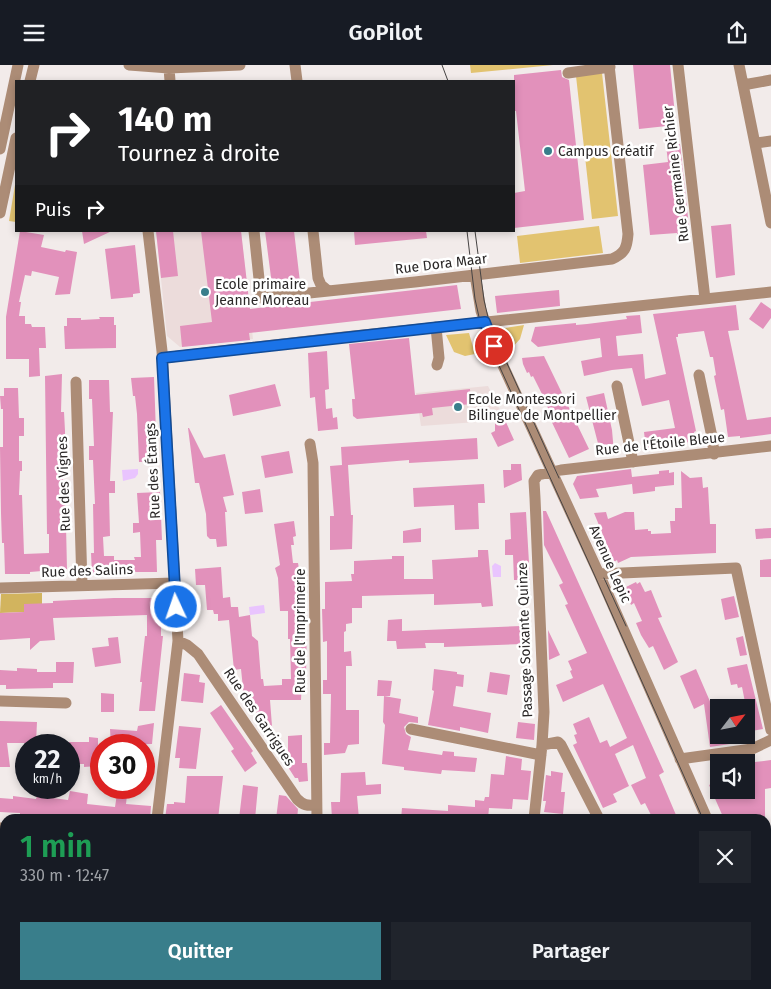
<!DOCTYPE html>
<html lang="fr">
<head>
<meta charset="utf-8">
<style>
	:root { --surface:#171b24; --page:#20242c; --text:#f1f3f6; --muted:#9ea1a6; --accent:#397e8b }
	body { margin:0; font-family:"Fira Sans",sans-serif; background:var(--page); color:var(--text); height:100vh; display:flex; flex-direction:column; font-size:19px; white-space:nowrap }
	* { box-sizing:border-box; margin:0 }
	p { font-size:16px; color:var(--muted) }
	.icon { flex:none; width:28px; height:28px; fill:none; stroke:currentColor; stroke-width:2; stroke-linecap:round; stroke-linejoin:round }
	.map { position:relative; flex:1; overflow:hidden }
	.details { position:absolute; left:0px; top:749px; width:771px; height:176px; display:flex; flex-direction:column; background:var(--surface); border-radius:15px 15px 0 0; box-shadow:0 2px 8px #0003 }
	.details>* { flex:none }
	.top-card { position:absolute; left:15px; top:15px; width:500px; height:152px; border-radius:0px; box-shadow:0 2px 8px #0003; background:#202124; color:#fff; overflow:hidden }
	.needle { width:32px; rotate:58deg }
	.controls { position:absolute; left:710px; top:634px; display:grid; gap:10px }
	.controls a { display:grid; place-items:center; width:45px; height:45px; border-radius:0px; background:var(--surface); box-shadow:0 2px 8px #0003; font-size:25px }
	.speed { position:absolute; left:15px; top:669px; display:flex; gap:10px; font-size:25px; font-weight:700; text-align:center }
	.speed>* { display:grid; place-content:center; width:65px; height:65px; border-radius:50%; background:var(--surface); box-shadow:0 2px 8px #0003; line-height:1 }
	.speed small { font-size:12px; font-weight:400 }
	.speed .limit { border:8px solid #d22; background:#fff; color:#111 }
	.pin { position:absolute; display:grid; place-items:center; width:42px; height:42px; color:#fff; margin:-21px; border:2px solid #fff; border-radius:50%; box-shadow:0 1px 5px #0007 }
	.me { position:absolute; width:55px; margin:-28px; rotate:357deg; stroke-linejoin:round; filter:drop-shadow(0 0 4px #0008) }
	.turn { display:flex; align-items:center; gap:18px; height:105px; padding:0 20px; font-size:22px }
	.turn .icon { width:65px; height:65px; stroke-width:2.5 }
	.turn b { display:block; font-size:35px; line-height:42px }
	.then { display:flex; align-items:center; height:48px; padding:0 20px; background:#0003; gap:10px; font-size:19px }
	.round { display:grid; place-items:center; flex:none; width:52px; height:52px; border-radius:0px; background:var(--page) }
	.overview { display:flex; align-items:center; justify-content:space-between; height:85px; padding:0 20px }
	h1 { font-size:30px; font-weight:600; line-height:38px; color:#1e9e55 }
	.action { display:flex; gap:10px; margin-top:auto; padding:10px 20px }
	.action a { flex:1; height:58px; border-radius:0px; background:var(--accent); color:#fff; font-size:20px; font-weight:600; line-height:58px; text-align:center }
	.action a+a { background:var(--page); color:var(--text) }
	header { display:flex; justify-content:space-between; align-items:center; height:65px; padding:0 20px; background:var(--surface); font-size:22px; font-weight:600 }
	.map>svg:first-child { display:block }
	.built { fill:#ecdcdb }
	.green { fill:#e2c370 }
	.forest { fill:#d2b45e }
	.water { fill:#e9c4fe }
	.building { fill:#e291bb }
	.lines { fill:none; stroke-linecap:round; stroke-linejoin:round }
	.minor { stroke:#ac8c76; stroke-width:11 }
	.major { stroke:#713b0b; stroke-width:12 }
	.tram { stroke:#464343; stroke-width:1 }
	.route-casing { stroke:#114b97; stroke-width:12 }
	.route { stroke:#1a73e8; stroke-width:9 }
	.poi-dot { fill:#397e8b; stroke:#fff; stroke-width:2 }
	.labels { text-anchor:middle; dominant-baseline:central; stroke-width:5; stroke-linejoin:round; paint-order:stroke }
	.poi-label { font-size:14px; fill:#2b2828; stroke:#fff; text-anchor:start }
	.street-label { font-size:14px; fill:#2b2828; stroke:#fff }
</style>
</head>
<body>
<header><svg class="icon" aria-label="menu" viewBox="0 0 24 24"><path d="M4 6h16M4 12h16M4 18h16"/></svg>GoPilot<svg class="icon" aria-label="share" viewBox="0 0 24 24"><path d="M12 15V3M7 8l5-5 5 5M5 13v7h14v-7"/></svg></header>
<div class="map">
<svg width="771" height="924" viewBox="0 0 771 924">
	<rect width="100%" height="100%" fill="#f2ebea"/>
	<path class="built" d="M156,166H241L253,274L180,282L167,271Z
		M488,321L505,355L421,361L416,328Z
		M0,886L5,887V920H66L65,924H0Z"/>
	<path class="green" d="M470,0H553L471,8Z
		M602,8L618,151L592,154L576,11Z
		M16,114V157L9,156Z
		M599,161L603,188L520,198L517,171Z
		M524,260L520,274L510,285L499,264Z
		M469,268L475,289L465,291L454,287L446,270Z"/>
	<path class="forest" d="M42,528V539L24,547L0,548L1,529Z"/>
	<path class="water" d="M138,404V409L135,413L123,416L122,405Z
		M495,498L501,501V512H493L492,501Z
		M264,540L265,548L250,550L249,542Z"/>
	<path class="building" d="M633,0H670L676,60L639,64Z
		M561,5L562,12L569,15L584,155L514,163V128L525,126L516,46H514V10Z
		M680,79L690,171L677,172V168L650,170L643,100L668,97L666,80Z
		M731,159L735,210L716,213L711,161Z
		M20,166L44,170L41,182L65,187L66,185L77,187L70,229L55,230L59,212L32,206L31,211L25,210L19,237H21L19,251H25V259H31L32,262H45L46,283H39L40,311L29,312V294H6V252Z
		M82,166H112L84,179Z
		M156,166H173L178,211L161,213Z
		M201,166H241L250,244L457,220L461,244L249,268L250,275L182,282L180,261L212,257Z
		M265,166H294L300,217L272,220Z
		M354,166H426L427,173L355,180Z
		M135,180L140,228L133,229V232L111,234L105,184Z
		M559,225L560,241L497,248L495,231Z
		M761,237L771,244V253L763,264L749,254Z
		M736,240L739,265L728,266L747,355L771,352V369L740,373V371L728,372L724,344L721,345L714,311L716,310L713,292H710L704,266L678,269V272H676L696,366L694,367L696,376L646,384L644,367L675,363L669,335L642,341L632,303L612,305L584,311L581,296L602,292L600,273L538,282L531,276L535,262L576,258V260L587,259L627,254L626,251L640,250L642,268L616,271L618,291L643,289L645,314L666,309L653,249Z
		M99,252H114V260H116V283L65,284L64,261H67V253H81V255L100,254Z
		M409,273L415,330L470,324L471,339L432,343L433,350L423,352L422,348L357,354L353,351L352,334H355L349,279Z
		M327,286L329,324L325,325L326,344L332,343L333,353L337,352L338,364L318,366L315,332L310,333L308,288Z
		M544,291L589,384L569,393L547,347L549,346L544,333L533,311L531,312L529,307L527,308L523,299L522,293Z
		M62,309L61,347H64L65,366V397H62L63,416L65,417L67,504L30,507V509H5L4,478H2L1,448L0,382H3V344H1L0,331H4V323H18L19,353H24V371H19V396H22V406H20L19,430H22L24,489L49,488V469H47L45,311Z
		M154,312L157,396L139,397L137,349L135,331H133L131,313Z
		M89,315H109L110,347H113L110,416H115V428H109L110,471L103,472L104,491H114V495H135L134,492H141L140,467L133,468V458H139L137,428L160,427L162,475H156L157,507H135V505L114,506V508L92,509L91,488H94L93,439H95L93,395H89V381H94L92,334H89Z
		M275,319L281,341L233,351L229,330Z
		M604,328L612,365L614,388L601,390L586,332Z
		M505,355L514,375L498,382L491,368L495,366V356Z
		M188,363H189L204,393L225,389L234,430L223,432L227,447H225L227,481L217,482L216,474H210L207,471L206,449L199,418H195Z
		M477,373L478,394L409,398V395L348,400L351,450H353L352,484L330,485V451H334L330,401L342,400L341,382Z
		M289,386L293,408L265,413L261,391Z
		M511,399H521L522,415L504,423L503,405H511Z
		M631,404L632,412L659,409V406L669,405V408L674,407V420L655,422V426L633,429L632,419L596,424L599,432L580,434L573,419L577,411Z
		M681,406L690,413L702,412L703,423L708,422L710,459H716V488L631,492L618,498L617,495L614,497L594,448L606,447L608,454L625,447H634L635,465L648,464V466H651V469L671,468L670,456H675V443H682Z
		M484,419L485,438H478L479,464L455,465L454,440L414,442L413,423Z
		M260,424L263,447L245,449L242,427Z
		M543,446H546L664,707L659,710L676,750L667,754H657L655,750L652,752L645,738L641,740L631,720L646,713L633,680L615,689L629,721L613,729L617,737L603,743L573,680L577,678L574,670L577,669L573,659L589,652L600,678L607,675L610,682L627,673L603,619L563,637L556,620L573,613L570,606L572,605L568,596L587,588L565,540L568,539L559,520L563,518L544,480Z
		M526,447L530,515H514L513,490H505V475L511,474L510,448Z
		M294,456L296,471L293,472L294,480H291L293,498H298L301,515L296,516L299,549H307L306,611H302L301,635H270L272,661H263L262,654L257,655L256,644H250L249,633H244L241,604L234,605L229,555L218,556V549H214L213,545H207L205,520H196L195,504L221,502L223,533L230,532L231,542H238L239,552L250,550L252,571L258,576L261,614H263L264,621L282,620V614H291L290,574H288V546H280L278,513L275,503L280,500L274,459Z
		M421,463V477L403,478V466Z
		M771,463V473L756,474L755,464Z
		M478,485H488L493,541L482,542L481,538L434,540V529L362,531V543H352V558L346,559V566L344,567V587L351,586L352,601H346V645H359V679L348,680L345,688L324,690V678H330L331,629H323V615H327V576L323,577L322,544H325V517L352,516L351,509H354V496L392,494V491H404V514H433L432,495L478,492Z
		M771,494V512H760V495Z
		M636,517L637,519L640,517L645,527L651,525L662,552L658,553L678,597L664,605L653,581L649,583L641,570L636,558L642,556L634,538L631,540L624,523Z
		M734,531L739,552L725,555L721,534Z
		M114,533H161V571H163L155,646H139L142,617H140L145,571H147V550L53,553L55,575L40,576L30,585V573L0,575V548L24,547V539L53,538V536Z
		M402,554V566L521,561L522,579L444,582V578H425L426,583L397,584L396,576H387L388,555Z
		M548,565L560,590L549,595Z
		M743,571L747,590L740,591L736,573Z
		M118,572L121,598L95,602L92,583L109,581L108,573Z
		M56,597H74L73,618H53V623L6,624V620H0V605L17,606V603L37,604V607H56Z
		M747,599L763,664L746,667V642L742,622L738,623L737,619L731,620L727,603Z
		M434,604L457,607V609L464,610L463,622L456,621L453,641L491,648L488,668L460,662V666L428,660L434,626L432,625Z
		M696,604L715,648L719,647V670H749L750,676L710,682L704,639L694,644L680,611Z
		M490,607L510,610L507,630L487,627Z
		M184,608L200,610L199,617L205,618L203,638L181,636Z
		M378,615L392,616L390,631H377Z
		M101,628L114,629V647H101Z
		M384,631L401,634L399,648L418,652V658L409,657L404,662L406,669L411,672L408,685L442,690L443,686L454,687V691L477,693L475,707L442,705L441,709L404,705V702L382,699L385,660L383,657Z
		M221,640L253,686L251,688L257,698L245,707L231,686L234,684L210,648Z
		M0,656L37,657L36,678H7L10,702H0Z
		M518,657L535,659L534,675L516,673Z
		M154,658L152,679L111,680L110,664L137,666L138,661Z
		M179,661L201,663L196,704L179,703L180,693H175Z
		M302,670V698H307L308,716L299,717L298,713H295L288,702V671Z
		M89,672L98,673V701L84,702V699H69V677H89Z
		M506,691L522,694L521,705L531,706L528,735L513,734L512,744L489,743L488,753L463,750L462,752L449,751V754H401L402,743L448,746V740L475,742V735L484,736L485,732H489L491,709L504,710Z
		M771,695V723L765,724V754H724L709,720L719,715V725H746V701L755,700V697Z
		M551,706L563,708L561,727H565L563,749L544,747L546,736H543L546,710L551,711Z
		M365,707L366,720L381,719V729L357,731L359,754H332L331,737H340L341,708Z
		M187,711H223L218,754H165L167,739H174V737L185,738Z
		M243,720L258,722L255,754H239Z
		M118,722H128L126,739L151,741L150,754H37L20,751V748L0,747V733L13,734V731L36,734L37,731L68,735L70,726L88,729L87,739L115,742Z
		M279,730L286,731L298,744L297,754H276Z"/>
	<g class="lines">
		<path class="minor" d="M129,0L169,3L240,0
			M295,0L297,16
			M678,0L705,234
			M739,0L771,158
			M169,3L170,16
			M568,8L610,2
			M30,16L34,0
			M743,20L771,15
			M756,78L771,76
			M0,84L18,0
			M0,148L16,73
			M148,166L162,286L178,576L157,754
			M254,166L261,233L415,217L612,194C625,188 627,183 628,169L609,0
			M313,166L318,213L321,220L327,225
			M475,210L481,246L494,281L599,509L707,754
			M436,262L439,293L437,300
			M162,293L335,273L771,227
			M699,310L712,372L714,389
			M76,317L82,520
			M617,321L633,397
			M310,379L313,398L317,754
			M599,509L736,503L771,665
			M0,523L175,518
			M178,576L187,580L198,589L297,734C303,740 307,741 316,740
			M0,636L66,638
			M411,664L541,690
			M542,680L558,677L561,680L599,754
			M680,694L752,684L771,675
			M534,754L542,680L544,647L535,433L534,416L538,410L561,405L771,381
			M0,763H5
			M118,924L119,920
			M221,924V920
			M323,924L324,920
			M514,924L515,920
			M620,924L621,920"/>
		<path class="major" d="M0,874L5,875
			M405,920L441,924"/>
		<path class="tram" d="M442,0L448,16
			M467,166L475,234L481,261L594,509L703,754
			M475,166L484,235L490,261L559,413
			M604,513L626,561
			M766,876L771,882"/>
	</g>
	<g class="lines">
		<g class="route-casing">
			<path id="route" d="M176,542L162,293L485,257L494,281"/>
		</g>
		<use href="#route" class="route"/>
	</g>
	<g class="poi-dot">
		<circle cx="548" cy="86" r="5"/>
		<circle cx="205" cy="227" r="5"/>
		<circle cx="458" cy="342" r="5"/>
	</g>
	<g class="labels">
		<g class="poi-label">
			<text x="558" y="86">Campus Créatif</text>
			<text x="215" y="219">Ecole primaire<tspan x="215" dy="16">Jeanne Moreau</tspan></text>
			<text x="468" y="334">Ecole Montessori<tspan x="468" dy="16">Bilingue de Montpellier</tspan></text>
		</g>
		<g class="street-label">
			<text transform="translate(676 109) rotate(-97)">Rue Germaine Richier</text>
			<text transform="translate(441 199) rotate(-7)">Rue Dora Maar</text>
			<text transform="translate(660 379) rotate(-6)">Rue de l'Étoile Bleue</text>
			<text transform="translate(153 406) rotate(-93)">Rue des Étangs</text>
			<text transform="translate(64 419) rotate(-92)">Rue des Vignes</text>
			<text transform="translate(610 499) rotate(66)">Avenue Lepic</text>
			<text transform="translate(87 506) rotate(-2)">Rue des Salins</text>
			<text transform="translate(300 566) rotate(-90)">Rue de l'Imprimerie</text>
			<text transform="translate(525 575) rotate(-92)">Passage Soixante Quinze</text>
			<text transform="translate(259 652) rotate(56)">Rue des Garrigues</text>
		</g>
	</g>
</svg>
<div class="controls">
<a><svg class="needle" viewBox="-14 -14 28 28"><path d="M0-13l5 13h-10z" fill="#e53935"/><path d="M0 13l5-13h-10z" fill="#9ea1a6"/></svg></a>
<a><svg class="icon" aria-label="sound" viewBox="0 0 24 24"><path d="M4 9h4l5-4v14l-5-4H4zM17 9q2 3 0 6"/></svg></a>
</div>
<div class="speed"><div>22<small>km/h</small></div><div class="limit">30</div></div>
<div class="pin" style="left:494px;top:281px;background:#d93025"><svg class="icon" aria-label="arrive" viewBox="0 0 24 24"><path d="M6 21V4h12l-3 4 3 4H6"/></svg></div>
<svg class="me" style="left:176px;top:542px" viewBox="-20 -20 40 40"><circle r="17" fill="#1a73e8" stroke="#fff" stroke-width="3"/><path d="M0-11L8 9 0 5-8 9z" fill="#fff"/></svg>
<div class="top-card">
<div class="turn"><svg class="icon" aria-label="right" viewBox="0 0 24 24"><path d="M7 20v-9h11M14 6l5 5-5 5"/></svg><div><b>140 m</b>Tournez à droite</div></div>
<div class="then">Puis<svg class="icon" aria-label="right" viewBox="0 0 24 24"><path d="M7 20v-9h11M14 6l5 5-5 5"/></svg></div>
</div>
<section class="details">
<div class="overview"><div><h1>1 min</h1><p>330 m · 12:47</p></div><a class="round"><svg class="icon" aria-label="close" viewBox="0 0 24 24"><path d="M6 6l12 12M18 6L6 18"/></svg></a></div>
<div class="action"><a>Quitter</a><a>Partager</a></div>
</section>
</div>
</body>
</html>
